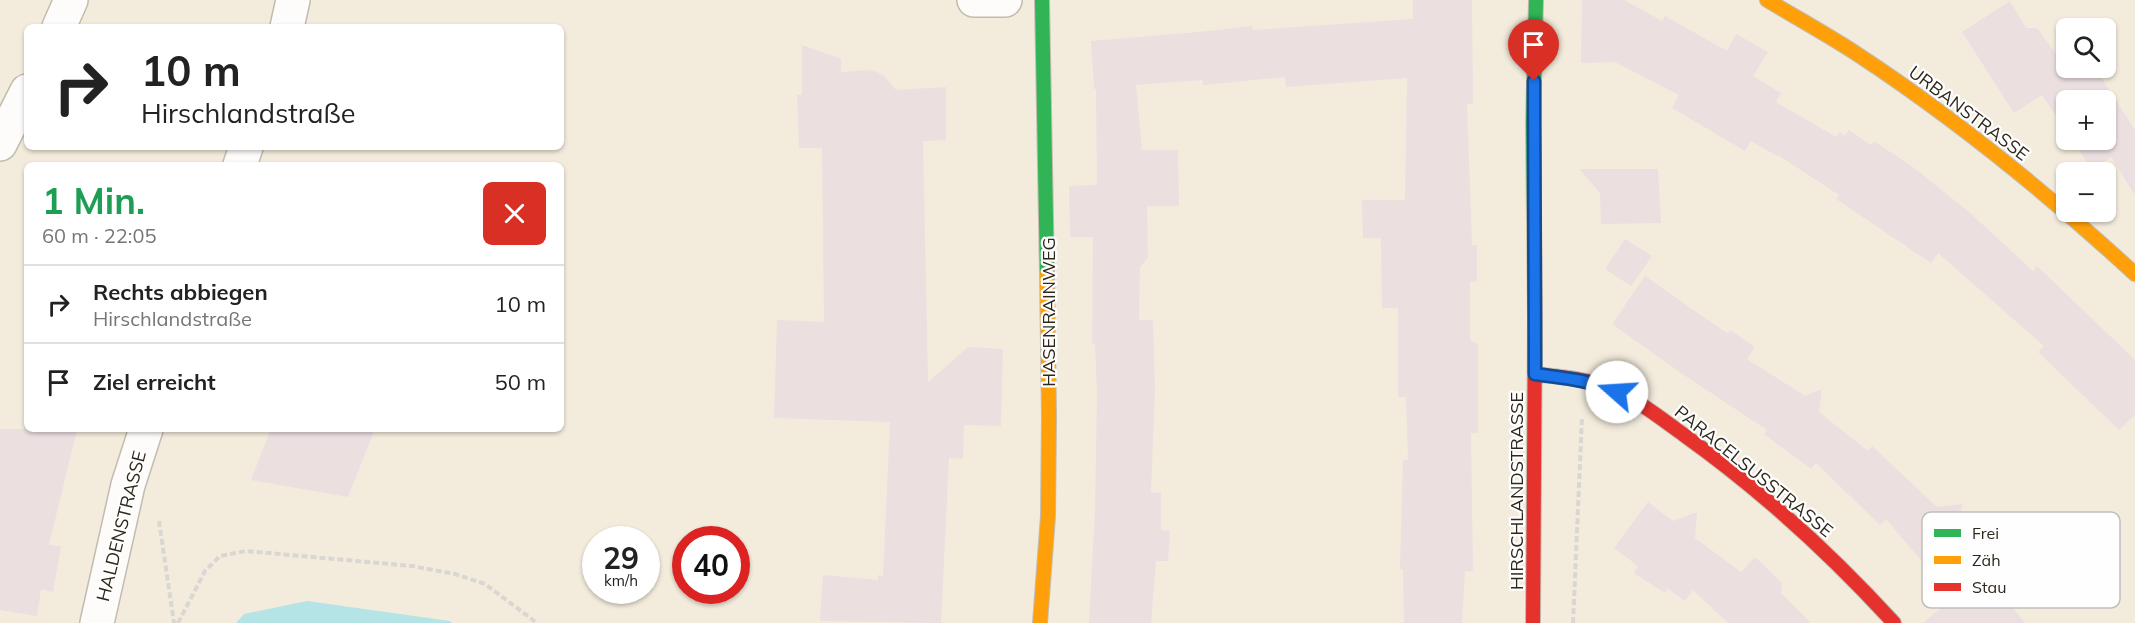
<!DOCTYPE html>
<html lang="de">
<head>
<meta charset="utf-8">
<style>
	:root { --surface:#fff; --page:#f6f6f6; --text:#222; --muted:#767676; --line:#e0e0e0 }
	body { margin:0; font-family:Mulish,sans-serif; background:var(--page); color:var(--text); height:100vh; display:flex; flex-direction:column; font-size:22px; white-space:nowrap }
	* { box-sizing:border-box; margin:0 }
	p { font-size:20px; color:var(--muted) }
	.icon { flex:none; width:33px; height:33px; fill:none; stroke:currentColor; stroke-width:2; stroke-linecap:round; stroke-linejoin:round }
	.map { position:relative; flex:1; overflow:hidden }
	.drawer { position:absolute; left:24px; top:162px; width:540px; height:270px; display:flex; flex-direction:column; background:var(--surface); border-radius:9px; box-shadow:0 2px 4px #0004 }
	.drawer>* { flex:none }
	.guide { position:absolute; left:24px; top:24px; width:540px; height:126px; border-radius:9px; box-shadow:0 2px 4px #0004; background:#fff; color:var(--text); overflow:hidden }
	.controls { position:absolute; left:2056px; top:18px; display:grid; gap:12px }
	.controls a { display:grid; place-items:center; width:60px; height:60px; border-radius:9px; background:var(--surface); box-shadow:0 2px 4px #0004; font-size:30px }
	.speed { position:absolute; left:582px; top:526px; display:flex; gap:12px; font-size:30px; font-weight:700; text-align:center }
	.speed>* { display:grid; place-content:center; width:78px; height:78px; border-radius:50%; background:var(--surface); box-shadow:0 2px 4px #0004; line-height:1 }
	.speed small { font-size:15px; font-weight:400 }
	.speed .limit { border:9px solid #d22; background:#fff; color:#111 }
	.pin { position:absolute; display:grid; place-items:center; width:51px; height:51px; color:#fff; margin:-62px -26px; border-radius:50% 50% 50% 0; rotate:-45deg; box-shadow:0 0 6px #0007 }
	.pin .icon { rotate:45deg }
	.me { position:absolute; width:66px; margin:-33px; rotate:289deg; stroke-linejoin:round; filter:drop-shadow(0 0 4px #0008) }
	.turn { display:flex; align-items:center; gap:21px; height:126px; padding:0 18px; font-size:27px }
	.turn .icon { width:78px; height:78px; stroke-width:2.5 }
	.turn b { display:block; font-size:42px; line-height:51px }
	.round { display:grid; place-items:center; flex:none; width:63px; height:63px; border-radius:9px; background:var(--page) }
	.headline { display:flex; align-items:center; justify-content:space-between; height:102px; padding:0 18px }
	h1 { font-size:36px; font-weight:700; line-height:45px; color:#1e9e55 }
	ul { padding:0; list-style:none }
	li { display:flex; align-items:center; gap:18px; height:78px; padding:0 18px; border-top:2px solid var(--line) }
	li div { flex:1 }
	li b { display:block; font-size:22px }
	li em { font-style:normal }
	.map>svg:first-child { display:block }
	.water { fill:#b4e4e5 }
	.building { fill:#ebdfe0 }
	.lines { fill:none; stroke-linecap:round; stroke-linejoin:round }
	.street-casing { stroke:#c2bcaf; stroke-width:36 }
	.fast-casing { stroke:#c2bcaf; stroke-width:16 }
	.slow-casing { stroke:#c2bcaf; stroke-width:16 }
	.jam-casing { stroke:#c2bcaf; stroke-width:16 }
	.path { stroke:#d9d7d2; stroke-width:4; stroke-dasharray:6 3; stroke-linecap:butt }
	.street { stroke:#fdfcfa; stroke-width:33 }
	.fast { stroke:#30b455; stroke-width:14 }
	.slow { stroke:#ff9f0a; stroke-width:14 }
	.jam { stroke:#e5322d; stroke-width:14 }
	.route-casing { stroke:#114b97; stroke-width:15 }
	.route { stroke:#1a73e8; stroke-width:10 }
	.labels { text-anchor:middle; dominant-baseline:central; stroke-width:4.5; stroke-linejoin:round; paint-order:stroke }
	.street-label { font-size:18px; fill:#2e281b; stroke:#fefefe }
	.key { fill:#fefefe; stroke:#c0beba; stroke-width:1.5 }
	.key-label { font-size:16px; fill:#2e281b }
</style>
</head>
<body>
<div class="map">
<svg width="2135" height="623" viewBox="0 0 2135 623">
	<rect width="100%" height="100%" fill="#f3ecdd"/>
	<path class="water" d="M307,601L450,621L452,623H236L244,614Z"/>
	<path class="building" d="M1413,0H1472L1473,104H1467L1472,245H1477V281L1470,282V340L1478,344V433H1471L1473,571H1465L1462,623H1404L1403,570L1400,569L1403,460H1408L1406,397H1398V308H1382L1381,238H1363L1362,200H1405L1407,78L1286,87L1285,77L1203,85V80L1136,85L1142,150H1178L1179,206H1147L1148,258L1140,267L1139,320H1153L1155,390L1151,492L1161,493V530L1170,531L1168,561H1156L1151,623H1089L1095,510L1097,394L1095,344H1092L1093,237H1070L1069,186L1097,185L1096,89H1094L1091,41L1199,32L1252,26L1253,30L1413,19Z
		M1582,0H1624L1662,21L1665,16L1727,51L1736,34L1768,52L1753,76L1781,93L1776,102L1836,137L1840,132L1845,136L1849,130L1871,145L1874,141L1913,167L1969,212L2033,271L2037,266L2135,360V415L2119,430L2038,352L2044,346L1938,253L1931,263L1836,199L1839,195L1778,155L1777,156L1751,141L1745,151L1672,108L1679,95L1615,62L1581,63Z
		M2010,1L2026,28H2037L2066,68H2095L2135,130V195L2111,157L2092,170L2072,140H2106V100H2067V132L2042,95L2014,113L1962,32Z
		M802,45L841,59V72L869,70L877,72L884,76L896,90L946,87V140L923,141L928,382L968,347L1003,349L1001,426L964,425L963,459L949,458L941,623L820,621L823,575L878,580V575L883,576L890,422L774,418L777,320L824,322L822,148H799L797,95H802Z
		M1579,169H1658L1661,223L1601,224L1600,193Z
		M1625,239L1652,256L1631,286L1605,269Z
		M1645,276L1728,334L1730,330L1755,347L1747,359L1805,396L1822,389L1819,412L1868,451L1872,446L1937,507L1963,504L1958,521L1976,543L1968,551L1991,574V580L2025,623H1923L1953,598L1886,519L1880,525L1816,463L1811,469L1764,434L1767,430L1684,375L1612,324Z
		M0,429H77L49,545L61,546L53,592L41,589L37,616L0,610Z
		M271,429H375L348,497L251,480Z
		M1648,502L1673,521L1697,512L1695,538L1741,572L1755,557L1782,583L1781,593L1811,623H1728L1693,590L1685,601L1667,588L1665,593L1634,573L1638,566L1614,548Z"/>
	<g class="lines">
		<g class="street-casing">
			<path id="street" d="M974,0H1005
				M59,27L71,0
				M287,27L293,0
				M0,144L27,91
				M240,165L246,147
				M97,623L128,485L146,429"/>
		</g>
		<g class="fast-casing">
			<path id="fast" d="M1042,0L1047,274
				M1535,318L1533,124L1536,0"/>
		</g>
		<g class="slow-casing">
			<path id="slow" d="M1767,0C1797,18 1828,35 1857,54C1956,119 2048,194 2135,274
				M1040,623L1048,516L1049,417L1047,274"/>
		</g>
		<g class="jam-casing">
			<path id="jam" d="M1535,374C1557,377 1581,378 1602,385C1632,395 1659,417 1684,435C1761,490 1830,553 1894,623
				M1533,623L1535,318"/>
		</g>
		<path class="path" d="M159,521L174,623
			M178,623L205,571L220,556L246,551L412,566L455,574L485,584L537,623
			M1573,623L1582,417"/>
		<use href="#street" class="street"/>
		<use href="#fast" class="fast"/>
		<use href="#slow" class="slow"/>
		<use href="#jam" class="jam"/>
	</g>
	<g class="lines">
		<g class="route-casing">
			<path id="route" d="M1534,81L1535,374C1563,378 1591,380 1617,392"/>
		</g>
		<use href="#route" class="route"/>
	</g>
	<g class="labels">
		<g class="street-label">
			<text transform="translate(1969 113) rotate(37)">URBANSTRASSE</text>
			<text transform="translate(1048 312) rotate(-90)">HASENRAINWEG</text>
			<text transform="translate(1754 471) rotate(39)">PARACELSUSSTRASSE</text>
			<text transform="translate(1516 491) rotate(-90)">HIRSCHLANDSTRASSE</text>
			<text transform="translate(121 526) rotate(-76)">HALDENSTRASSE</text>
		</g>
	</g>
	<rect x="1922" y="512" width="198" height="96" rx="9" class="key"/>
	<rect x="1934" y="529" width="27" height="8" fill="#30b455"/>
	<rect x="1934" y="556" width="27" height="8" fill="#ff9f0a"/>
	<rect x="1934" y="583" width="27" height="8" fill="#e5322d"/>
	<g class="key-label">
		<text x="1972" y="539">Frei</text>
		<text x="1972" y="566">Zäh</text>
		<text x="1972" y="593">Stau</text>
	</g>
</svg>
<div class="controls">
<a><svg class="icon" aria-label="search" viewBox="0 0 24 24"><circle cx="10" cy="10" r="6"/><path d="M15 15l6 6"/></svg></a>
<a>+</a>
<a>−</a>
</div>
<div class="speed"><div>29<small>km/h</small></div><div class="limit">40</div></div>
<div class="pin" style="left:1534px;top:81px;background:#d93025"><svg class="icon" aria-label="arrive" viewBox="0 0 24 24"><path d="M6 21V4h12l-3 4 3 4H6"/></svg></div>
<svg class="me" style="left:1617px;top:392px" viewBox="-20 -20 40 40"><circle r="19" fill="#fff"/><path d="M0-13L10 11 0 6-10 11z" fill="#1a73e8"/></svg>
<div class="guide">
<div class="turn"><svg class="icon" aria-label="right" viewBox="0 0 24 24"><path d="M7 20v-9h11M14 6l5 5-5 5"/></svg><div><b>10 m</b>Hirschlandstraße</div></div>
</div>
<section class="drawer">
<div class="headline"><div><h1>1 Min.</h1><p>60 m · 22:05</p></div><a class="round" style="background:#d93025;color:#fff"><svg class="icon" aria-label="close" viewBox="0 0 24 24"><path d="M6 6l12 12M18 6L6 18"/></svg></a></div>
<ul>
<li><svg class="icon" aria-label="right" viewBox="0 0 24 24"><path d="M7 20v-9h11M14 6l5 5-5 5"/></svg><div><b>Rechts abbiegen</b><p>Hirschlandstraße</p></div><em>10 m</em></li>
<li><svg class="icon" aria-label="arrive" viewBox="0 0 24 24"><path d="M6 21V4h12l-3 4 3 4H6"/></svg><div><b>Ziel erreicht</b></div><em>50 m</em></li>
</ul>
</section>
</div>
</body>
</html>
